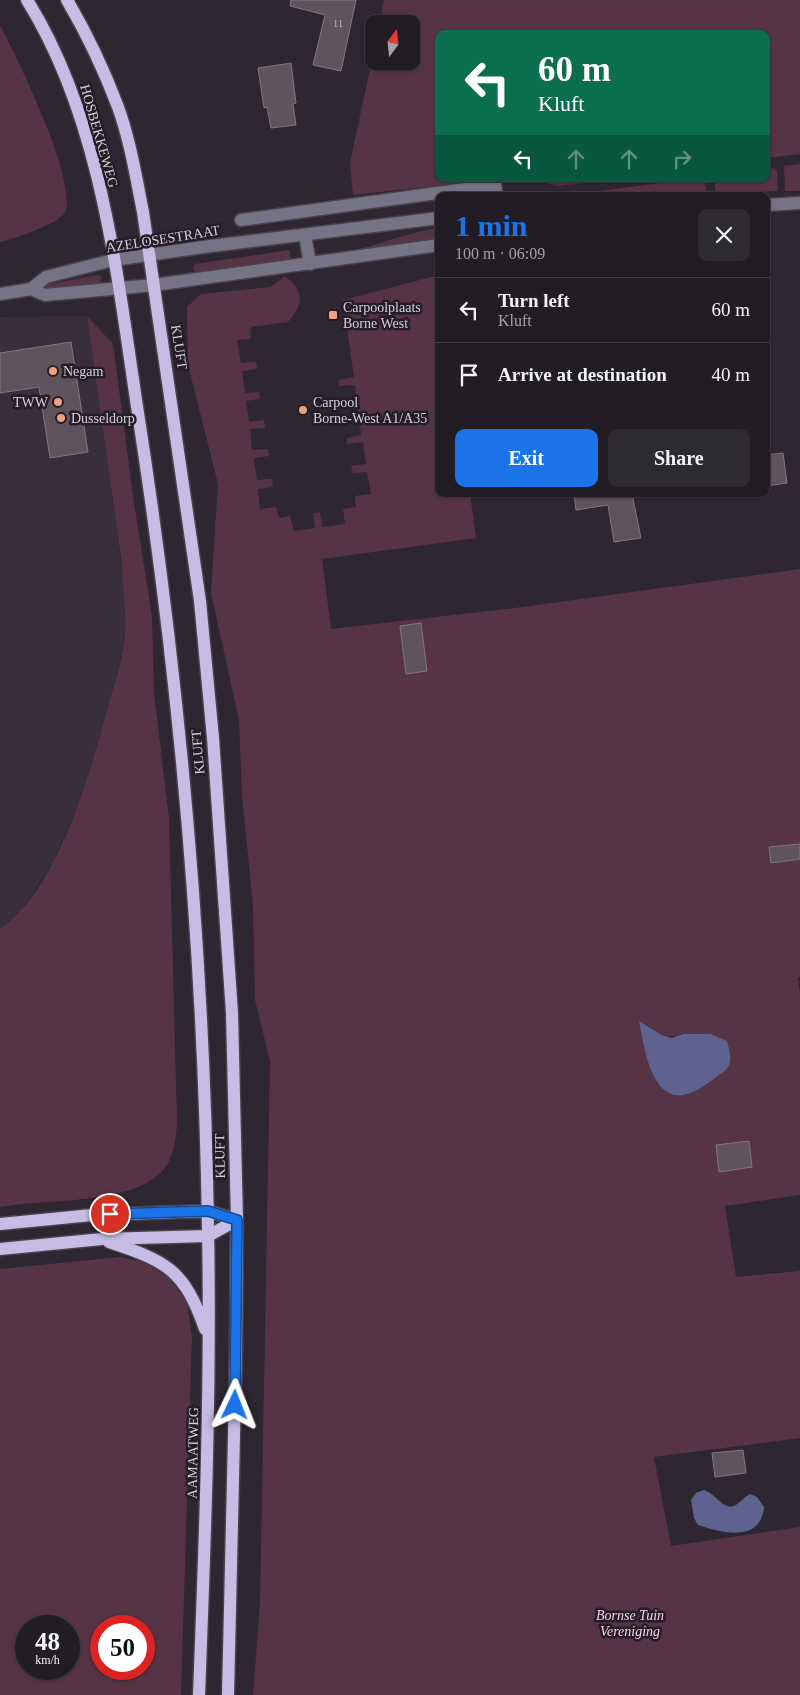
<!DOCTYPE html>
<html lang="en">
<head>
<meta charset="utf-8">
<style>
	:root { --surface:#221d25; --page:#2e2a32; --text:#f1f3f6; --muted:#a2a2a7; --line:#3f3b42; --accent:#1a73e8 }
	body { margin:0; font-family:"Times New Roman",serif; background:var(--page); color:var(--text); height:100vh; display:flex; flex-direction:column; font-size:19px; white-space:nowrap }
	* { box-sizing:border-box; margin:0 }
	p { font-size:16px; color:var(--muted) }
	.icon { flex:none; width:28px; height:28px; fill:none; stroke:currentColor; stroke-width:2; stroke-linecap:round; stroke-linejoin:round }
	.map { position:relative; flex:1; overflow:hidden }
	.sheet { position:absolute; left:435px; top:192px; width:335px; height:305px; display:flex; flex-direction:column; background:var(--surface); border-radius:10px; box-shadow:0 1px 4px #0004,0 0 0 1px var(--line) }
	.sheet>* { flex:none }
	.top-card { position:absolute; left:435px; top:30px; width:335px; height:152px; border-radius:10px; box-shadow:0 1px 4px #0004,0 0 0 1px var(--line); background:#0b6e4f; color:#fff; overflow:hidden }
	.needle { width:32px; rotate:15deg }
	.tools { position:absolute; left:365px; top:15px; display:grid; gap:10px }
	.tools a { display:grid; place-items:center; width:55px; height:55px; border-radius:10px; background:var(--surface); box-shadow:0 1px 4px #0004,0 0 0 1px var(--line); font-size:25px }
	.speed { position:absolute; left:15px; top:1615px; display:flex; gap:10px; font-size:25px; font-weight:700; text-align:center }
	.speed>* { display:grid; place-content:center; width:65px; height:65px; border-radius:50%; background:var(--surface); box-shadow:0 1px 4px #0004,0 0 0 1px var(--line); line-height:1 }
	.speed small { font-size:12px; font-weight:400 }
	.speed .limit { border:8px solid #d22; background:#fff; color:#111 }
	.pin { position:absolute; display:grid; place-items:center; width:42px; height:42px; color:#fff; margin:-21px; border:2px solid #fff; border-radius:50%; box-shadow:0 1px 5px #0007 }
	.me { position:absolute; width:55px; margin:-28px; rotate:2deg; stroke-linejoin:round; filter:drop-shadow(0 0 4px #0008) }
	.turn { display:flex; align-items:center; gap:18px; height:105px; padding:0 20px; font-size:22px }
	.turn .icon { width:65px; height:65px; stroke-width:2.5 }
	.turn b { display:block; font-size:35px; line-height:42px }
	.lanes { display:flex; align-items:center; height:48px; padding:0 20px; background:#0003; justify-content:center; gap:25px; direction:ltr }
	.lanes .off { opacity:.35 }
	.round { display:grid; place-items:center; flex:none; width:52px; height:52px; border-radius:10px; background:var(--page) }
	.summary { display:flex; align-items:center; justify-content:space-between; height:85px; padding:0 20px }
	h1 { font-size:30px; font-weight:700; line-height:38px; color:var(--accent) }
	.primary-button { display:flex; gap:10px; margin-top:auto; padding:10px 20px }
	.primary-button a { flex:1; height:58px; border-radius:10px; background:var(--accent); color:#fff; font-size:20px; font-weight:700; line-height:58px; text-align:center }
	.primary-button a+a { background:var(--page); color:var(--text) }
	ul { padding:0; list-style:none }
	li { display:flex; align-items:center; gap:15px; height:65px; padding:0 20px; border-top:1px solid var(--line) }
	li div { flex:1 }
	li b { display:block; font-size:19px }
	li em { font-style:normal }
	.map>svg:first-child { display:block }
	.built { fill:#392e3e }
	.green { fill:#573445; fill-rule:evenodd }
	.water { fill:#5d638e }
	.building { fill:#5f535c; stroke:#837680 }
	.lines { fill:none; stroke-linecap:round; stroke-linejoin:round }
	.minor-casing { stroke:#49424c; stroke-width:15 }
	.major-casing { stroke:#49424c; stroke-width:15 }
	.minor { stroke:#777387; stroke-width:12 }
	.major { stroke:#c6bce5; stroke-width:12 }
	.route-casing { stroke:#114b97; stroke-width:12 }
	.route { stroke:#1a73e8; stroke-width:9 }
	.poi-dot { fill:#f1a17d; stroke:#241d27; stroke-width:2 }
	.labels { text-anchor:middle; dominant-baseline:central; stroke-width:5; stroke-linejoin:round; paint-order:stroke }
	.number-label { font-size:11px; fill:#b8b2b9 }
	.street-label { font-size:14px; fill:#d6d1d8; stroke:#241d27 }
	.poi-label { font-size:14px; fill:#d6d1d8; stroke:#241d27; text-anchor:start }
	.park-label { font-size:14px; font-style:italic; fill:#fed0e4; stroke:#241d27 }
</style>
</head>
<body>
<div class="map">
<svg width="800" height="1695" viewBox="0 0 800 1695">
	<rect width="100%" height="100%" fill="#2e2731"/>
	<path class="built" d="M87,316L125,591V630L121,658L96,754L80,800L52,864L18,915L0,929V317Z"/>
	<path class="green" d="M384,0H800V154L766,158V34H439V179H494L353,195L350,163L374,50V61H411V24H379Z
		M0,25C14,51 84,193 63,215C52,226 15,238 0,242Z
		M800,164V191H785L784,166Z
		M774,168L777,172L778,191L716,194L714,179H766V169Z
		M529,179H615L558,186Z
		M691,179H701L705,182L707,194L683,196H538L537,193L559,196L584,193Z
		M439,227V240L317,256L365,248L399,237Z
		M290,250L291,261L196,272L193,269L195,264Z
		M98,275L102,277L100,283L45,290L44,288L45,285Z
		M439,275V494H470L476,538L322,559L331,629L515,608L800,569V977H798L800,992V1195L725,1206L736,1277L800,1271V1438L654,1457L671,1546L800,1527V1695H253L260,1604L270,1061L255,1000L253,905L242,795L239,720L211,593L218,484L188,365L187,307L201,294L271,287L285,276C305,292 304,304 288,322L251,327L250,339L237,340L241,363L256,362L257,369L242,371L245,393L259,392L260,399L246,401L249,422L264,420L265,428L250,429L252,450L268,449L269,456L254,458L257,480L272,479L273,487L258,489L260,509L276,507L279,518L290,516L294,531L315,528L313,513L320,512L322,527L345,524L343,509L356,507L355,496L371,494L367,472L353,473L351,466L366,464L363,442L347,444V438L361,435L355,385L339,386V380L354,377L343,300ZM639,1021C657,1030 662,1041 683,1034L705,1086L686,1095L667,1092Z
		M87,316L113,344L134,503L152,616L154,693L169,818L177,1123C176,1138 174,1158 163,1170C134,1205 43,1199 0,1207V929C57,891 91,771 108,707C115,682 124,656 125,630C126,605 123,582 121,558Z
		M120,1257L145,1262L169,1278L187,1303L192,1336L181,1695H0V1269ZM26,1626H69V1669H26ZM101,1626H144V1669H101Z"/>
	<path class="water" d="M639,1021L662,1035L672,1038L683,1034H710L727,1041C729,1049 733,1059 728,1067C726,1071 720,1074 716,1077C699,1091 675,1107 658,1083C646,1066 643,1040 639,1021Z
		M704,1490C715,1493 723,1510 734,1506C739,1504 744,1497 750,1494L757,1497L764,1507C761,1543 722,1533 698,1525L694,1518L691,1500L696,1493Z"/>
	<path class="building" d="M291,0H356L341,71L313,65L325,15L290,6Z
		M291,63L296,103L293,104L296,125L271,128L267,107L264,108L258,68Z
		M71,342L88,452L50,458L39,387L0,393V353Z
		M783,453L787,483L766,486V455Z
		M574,494H632L641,538L614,542L608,505L576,510Z
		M421,623L427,671L406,674L400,626Z
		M800,844V859L771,863L769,847Z
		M749,1141L752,1167L719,1172L716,1145Z
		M743,1450L746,1473L715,1477L712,1453Z"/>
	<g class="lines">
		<g class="minor-casing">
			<path id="minor" d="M766,205L800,203
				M241,220L495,185L497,196
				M305,235L310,264
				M31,289L45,295L154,285L439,245
				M0,294L31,289L46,277L113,260L203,247L439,218"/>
		</g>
		<g class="major-casing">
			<path id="major" d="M27,0C102,120 117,276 138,413C180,683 204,956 208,1229C211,1385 205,1540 199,1695
				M67,0C87,34 104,70 118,107C130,140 136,177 143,212L200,601L213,738L232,1013L237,1220L236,1349L228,1695
				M0,1224L92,1215L208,1211L237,1220
				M109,1242C166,1261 184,1269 205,1329
				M0,1249L102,1239L208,1236L237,1220"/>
		</g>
		<use href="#minor" class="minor"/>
		<use href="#major" class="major"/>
	</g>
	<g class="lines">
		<g class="route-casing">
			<path id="route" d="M110,1214L208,1211L237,1220L235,1405"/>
		</g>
		<use href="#route" class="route"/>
	</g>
	<g class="poi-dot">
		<rect x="328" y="310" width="10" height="10" rx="2.5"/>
		<circle cx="53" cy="371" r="5"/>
		<circle cx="58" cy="402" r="5"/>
		<circle cx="303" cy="410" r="5"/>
		<circle cx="61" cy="418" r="5"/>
	</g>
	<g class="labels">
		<g class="number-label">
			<text x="338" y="23">11</text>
		</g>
		<g class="street-label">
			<text transform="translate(99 136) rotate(74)">HOSBEKKEWEG</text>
			<text transform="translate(163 239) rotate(-9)">AZELOSESTRAAT</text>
			<text transform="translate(179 347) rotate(81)">KLUFT</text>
			<text transform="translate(198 752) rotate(-95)">KLUFT</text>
			<text transform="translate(220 1156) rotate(-91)">KLUFT</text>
			<text transform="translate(193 1453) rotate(-89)">AAMAATWEG</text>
		</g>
		<g class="poi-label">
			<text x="343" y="307">Carpoolplaats<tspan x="343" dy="16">Borne West</tspan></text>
			<text x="63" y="371">Negam</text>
			<text x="48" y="402" text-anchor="end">TWW</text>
			<text x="313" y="402">Carpool<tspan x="313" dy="16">Borne-West A1/A35</tspan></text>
			<text x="71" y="418">Dusseldorp</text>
		</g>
		<g class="park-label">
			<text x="630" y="1615">Bornse Tuin<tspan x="630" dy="16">Vereniging</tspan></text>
		</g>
	</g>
</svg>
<div class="tools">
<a><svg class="needle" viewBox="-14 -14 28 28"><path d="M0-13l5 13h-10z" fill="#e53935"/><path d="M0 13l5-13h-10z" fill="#a2a2a7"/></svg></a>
</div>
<div class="speed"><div>48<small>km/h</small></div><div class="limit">50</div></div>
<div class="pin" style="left:110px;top:1214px;background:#d93025"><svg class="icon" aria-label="arrive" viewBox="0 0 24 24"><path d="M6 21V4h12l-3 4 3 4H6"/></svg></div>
<svg class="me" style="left:235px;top:1405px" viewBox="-20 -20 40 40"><path d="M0-17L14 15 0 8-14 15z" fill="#1a73e8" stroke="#fff" stroke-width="4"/></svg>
<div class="top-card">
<div class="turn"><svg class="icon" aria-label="left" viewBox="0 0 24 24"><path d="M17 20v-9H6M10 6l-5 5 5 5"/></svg><div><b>60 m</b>Kluft</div></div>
<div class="lanes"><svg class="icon" aria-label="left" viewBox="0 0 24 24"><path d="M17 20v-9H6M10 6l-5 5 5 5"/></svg><svg class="icon off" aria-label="ahead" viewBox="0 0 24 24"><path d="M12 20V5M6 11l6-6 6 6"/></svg><svg class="icon off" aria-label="ahead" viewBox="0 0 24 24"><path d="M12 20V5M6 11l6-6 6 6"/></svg><svg class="icon off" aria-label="right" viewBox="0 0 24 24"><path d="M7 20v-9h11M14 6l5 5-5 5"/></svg></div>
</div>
<section class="sheet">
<div class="summary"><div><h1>1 min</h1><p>100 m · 06:09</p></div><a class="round"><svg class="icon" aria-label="close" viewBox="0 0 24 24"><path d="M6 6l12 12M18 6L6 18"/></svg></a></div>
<ul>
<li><svg class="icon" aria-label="left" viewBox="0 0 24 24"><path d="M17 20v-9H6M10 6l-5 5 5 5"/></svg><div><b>Turn left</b><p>Kluft</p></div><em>60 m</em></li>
<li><svg class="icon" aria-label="arrive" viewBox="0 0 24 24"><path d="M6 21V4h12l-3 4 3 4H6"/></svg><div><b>Arrive at destination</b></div><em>40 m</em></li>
</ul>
<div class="primary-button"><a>Exit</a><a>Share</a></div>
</section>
</div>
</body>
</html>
